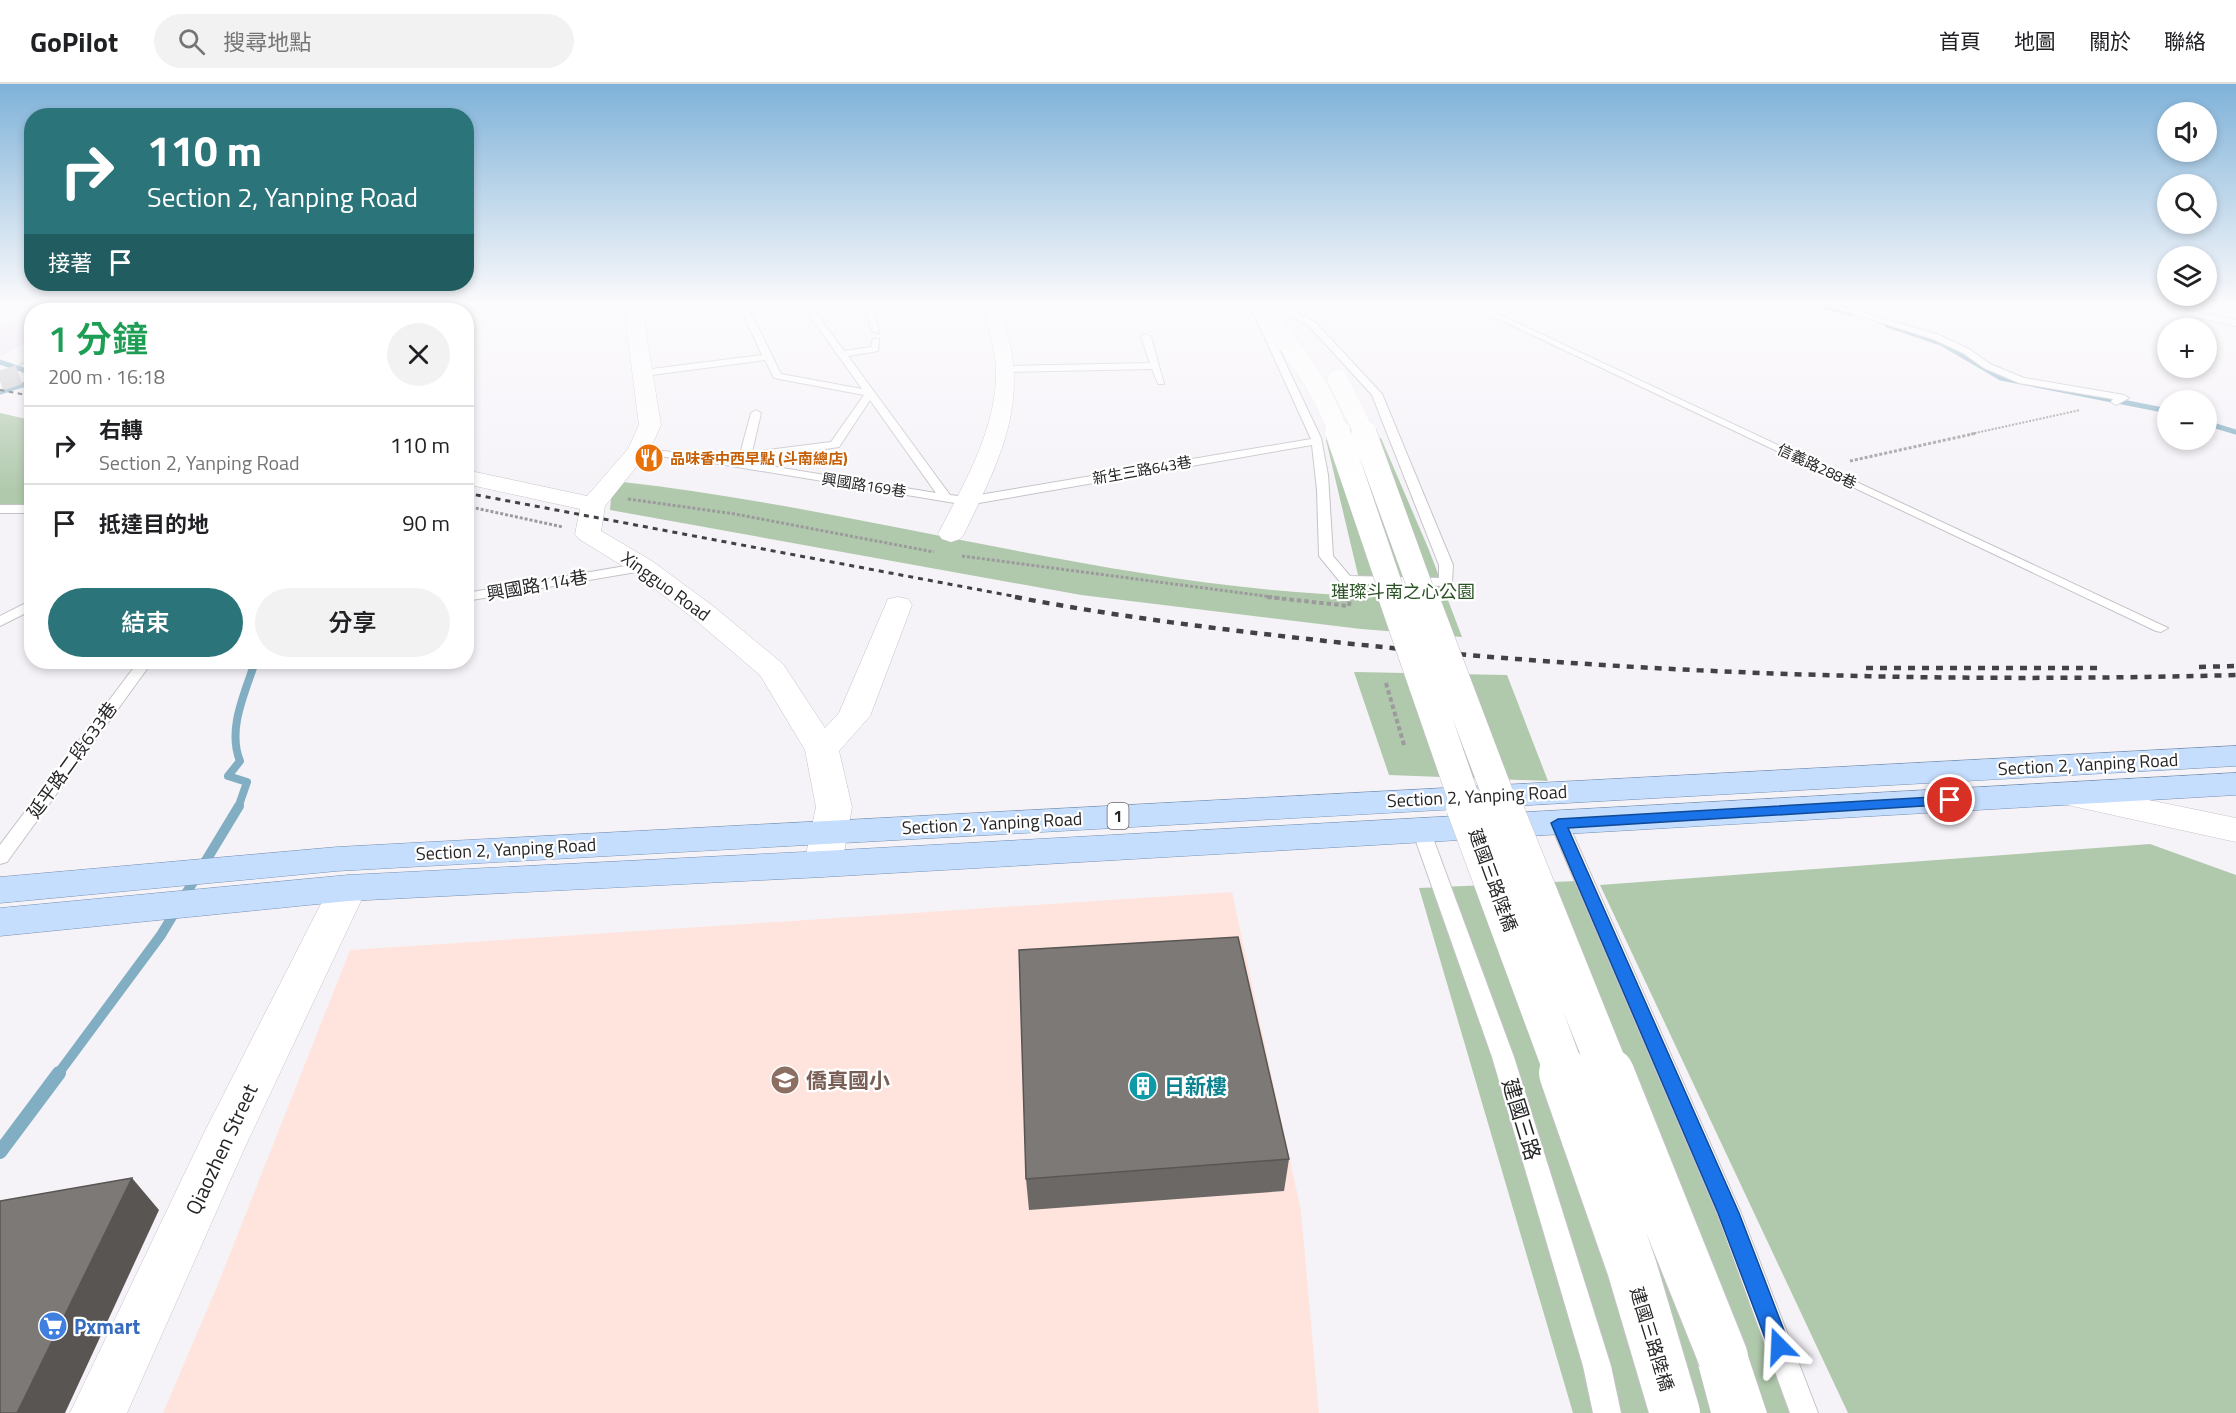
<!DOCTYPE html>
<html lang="zh-TW">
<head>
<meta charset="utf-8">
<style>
	:root { --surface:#fff; --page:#f2f2f2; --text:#202124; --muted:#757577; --line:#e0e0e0; --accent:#2a747a }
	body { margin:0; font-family:"Titillium Web","Noto Sans TC",sans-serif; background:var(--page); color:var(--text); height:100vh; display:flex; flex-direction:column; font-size:22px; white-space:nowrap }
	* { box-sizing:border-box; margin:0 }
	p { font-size:20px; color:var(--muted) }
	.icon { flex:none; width:33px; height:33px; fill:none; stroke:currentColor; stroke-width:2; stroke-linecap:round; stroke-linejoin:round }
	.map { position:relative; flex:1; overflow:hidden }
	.panel { position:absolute; left:24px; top:219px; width:450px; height:366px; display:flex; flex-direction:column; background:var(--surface); border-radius:24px; box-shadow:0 3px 9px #0003 }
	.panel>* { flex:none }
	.banner { position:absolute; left:24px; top:24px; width:450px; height:183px; border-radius:24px; box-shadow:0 3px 9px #0003; background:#2a747a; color:#fff; overflow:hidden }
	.fabs { position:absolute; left:2157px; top:18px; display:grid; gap:12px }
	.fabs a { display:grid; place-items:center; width:60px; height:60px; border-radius:50%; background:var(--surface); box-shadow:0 3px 9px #0003; font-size:30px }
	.pin { position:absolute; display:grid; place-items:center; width:51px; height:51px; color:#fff; margin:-26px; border:3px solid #fff; border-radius:50%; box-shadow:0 2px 6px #0007 }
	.me { position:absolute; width:66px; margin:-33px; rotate:339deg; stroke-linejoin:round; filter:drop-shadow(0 0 4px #0008) }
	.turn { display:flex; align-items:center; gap:21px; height:126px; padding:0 24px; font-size:27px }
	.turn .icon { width:78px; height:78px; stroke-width:2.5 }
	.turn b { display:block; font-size:42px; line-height:51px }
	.then { display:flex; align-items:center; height:57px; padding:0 24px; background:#0003; gap:12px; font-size:22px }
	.round { display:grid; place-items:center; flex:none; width:63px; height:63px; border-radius:32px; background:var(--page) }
	.summary { display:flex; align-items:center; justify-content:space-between; height:102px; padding:0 24px }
	h1 { font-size:36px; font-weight:600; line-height:45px; color:#1e9e55 }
	.action { display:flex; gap:12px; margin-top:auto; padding:12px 24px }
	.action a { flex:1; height:69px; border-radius:36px; background:var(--accent); color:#fff; font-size:24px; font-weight:600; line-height:69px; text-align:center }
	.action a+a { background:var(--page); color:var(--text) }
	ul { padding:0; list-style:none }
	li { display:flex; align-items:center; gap:18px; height:78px; padding:0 24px; border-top:2px solid var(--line) }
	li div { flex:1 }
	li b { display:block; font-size:22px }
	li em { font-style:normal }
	header { display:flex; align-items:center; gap:36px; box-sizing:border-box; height:84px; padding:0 30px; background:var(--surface); border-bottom:2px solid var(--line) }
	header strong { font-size:28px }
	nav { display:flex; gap:33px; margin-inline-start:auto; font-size:21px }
	.search { width:420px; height:54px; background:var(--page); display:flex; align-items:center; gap:15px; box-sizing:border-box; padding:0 21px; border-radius:33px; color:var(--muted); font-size:22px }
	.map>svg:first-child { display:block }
	.built { fill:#ece5f1 }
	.education { fill:#fee4dd }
	.green { fill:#b0c9ac }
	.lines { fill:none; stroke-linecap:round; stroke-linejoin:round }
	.stream-far3 { stroke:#81aec3; stroke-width:5 }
	.stream-far2 { stroke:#81aec3; stroke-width:8 }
	.stream-far1 { stroke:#81aec3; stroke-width:10 }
	.stream { stroke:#81aec3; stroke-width:14 }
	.street-tunnel { stroke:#cccace; stroke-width:20; stroke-dasharray:20 10; stroke-linecap:butt }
	.lane-casing { stroke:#c6c3c8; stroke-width:2 }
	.street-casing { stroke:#c6c3c8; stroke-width:1 }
	.secondary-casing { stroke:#c6c3c8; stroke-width:1 }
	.primary-casing { stroke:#758fb1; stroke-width:1 }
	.path-far2 { stroke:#9c9a9d; stroke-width:2; stroke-dasharray:2 1.5; stroke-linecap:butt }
	.path-far1 { stroke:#9c9a9d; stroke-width:3; stroke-dasharray:3 2; stroke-linecap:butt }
	.path { stroke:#9c9a9d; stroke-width:4; stroke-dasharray:4.5 3; stroke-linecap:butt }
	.lane { fill:#fff; fill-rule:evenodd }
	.street { fill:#fff; fill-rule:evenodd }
	.secondary { fill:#fff; fill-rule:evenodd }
	.primary { fill:#c5defd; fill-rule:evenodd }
	.rail-far2 { stroke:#424144; stroke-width:2; stroke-dasharray:4.5 4.5; stroke-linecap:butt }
	.rail-far1 { stroke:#424144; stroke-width:3; stroke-dasharray:5 5; stroke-linecap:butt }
	.rail { stroke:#424144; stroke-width:4.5; stroke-dasharray:7 7; stroke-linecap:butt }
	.secondary-bridge-far4-casing { stroke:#c6c3c8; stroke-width:20; stroke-linecap:butt }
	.secondary-bridge-far3-casing { stroke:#c6c3c8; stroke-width:26; stroke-linecap:butt }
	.secondary-bridge-far2-casing { stroke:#c6c3c8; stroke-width:32; stroke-linecap:butt }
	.secondary-bridge-far1-casing { stroke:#c6c3c8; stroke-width:41; stroke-linecap:butt }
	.secondary-bridge-casing { stroke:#c6c3c8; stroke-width:52; stroke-linecap:butt }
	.secondary-bridge-far4 { stroke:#fff; stroke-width:20 }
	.secondary-bridge-far3 { stroke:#fff; stroke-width:25 }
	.secondary-bridge-far2 { stroke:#fff; stroke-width:31 }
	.secondary-bridge-far1 { stroke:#fff; stroke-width:40 }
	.secondary-bridge { stroke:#fff; stroke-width:50 }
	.wall { fill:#6c6865 }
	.shaded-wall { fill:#585553 }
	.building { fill:#7d7976; stroke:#585553; stroke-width:1.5 }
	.route { fill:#1a73e8; stroke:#114b97; stroke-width:1.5 }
	.labels { text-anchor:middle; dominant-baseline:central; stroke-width:4.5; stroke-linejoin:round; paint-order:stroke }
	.far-food-label { font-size:15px; font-weight:bold; fill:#c56008; stroke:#fff; text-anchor:start }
	.far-street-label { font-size:15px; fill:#262527; stroke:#fff }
	.shield { fill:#fff; stroke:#676668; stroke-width:1.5 }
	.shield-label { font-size:16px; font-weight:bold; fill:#262527 }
	.street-label { font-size:18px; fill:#262527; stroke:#fff }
	.park-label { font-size:18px; fill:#295224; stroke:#fff }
	.near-education-label { font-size:21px; font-weight:bold; fill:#785e54; stroke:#fff; text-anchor:start }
	.near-culture-label { font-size:21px; font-weight:bold; fill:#0d838f; stroke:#fff; text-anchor:start }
	.near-street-label { font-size:21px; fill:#262527; stroke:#fff }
	.near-shop-label { font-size:21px; font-weight:bold; fill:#366cbe; stroke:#fff; text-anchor:start }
</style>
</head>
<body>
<header>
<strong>GoPilot</strong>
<div class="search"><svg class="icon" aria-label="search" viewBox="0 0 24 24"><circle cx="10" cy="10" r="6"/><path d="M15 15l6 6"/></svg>搜尋地點</div>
<nav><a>首頁</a><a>地圖</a><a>關於</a><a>聯絡</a></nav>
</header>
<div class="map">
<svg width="2236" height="1329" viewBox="0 0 2236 1329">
	<rect width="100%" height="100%" fill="#f6f3f8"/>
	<path class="built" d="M32,227L31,255L0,273V244Z"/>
	<path class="education" d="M1232,808L1301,1127L1319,1329H163L218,1200L350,866Z"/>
	<path class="green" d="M0,329L31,336V417L20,422L0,423Z
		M1381,354L1429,466L1462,553L1361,545L1081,511L610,426L611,414L623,398C871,426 1113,503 1363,512L1326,356Z
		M1354,588L1507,591L1548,697L1389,691Z
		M2150,760L2236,791V1329H1848L1600,801Z
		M1577,797L1816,1329H1573L1419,804Z"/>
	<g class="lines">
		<path class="stream-far3" d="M1819,221L1852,229
			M1887,241L1943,260L2001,294L2168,327
			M0,278L32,289
			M0,308L32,298
			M2206,339L2236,348"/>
		<path class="stream-far2" d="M238,724L247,698L228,692L240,677C227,645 245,609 255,578"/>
		<path class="stream-far1" d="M58,990L161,851L239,722"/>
		<path class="stream" d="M0,1068L59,989"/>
		<path class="street-tunnel" d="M0,297L32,286"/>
		<g class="lane-casing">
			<path id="lane" d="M191,221H202L191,226H181Z
				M739,221H747L781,290L862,305L802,221H810L844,267L871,263L873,255H879L878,267L848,272L950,411L967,413L1311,355L1250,221H1258L1321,354L1328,391L1333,472L1350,492L1439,494V481L1372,311L1310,243L1275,221H1284L1316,239L1382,310L1453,481L1452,498L1445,502L1341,499L1319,472L1317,406L1312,361L967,421L713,379L634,369L632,367L638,364L730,375L731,372L740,370L751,329L756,326L761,329L752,368L831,358L864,311L774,294L765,276L644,292L639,289L644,286L762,271ZM870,316L936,409L739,377L839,363Z
				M864,221H872L879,249L872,247Z
				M1469,221H1479L2168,544L2161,548L2156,547Z
				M1825,221H1837L1939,251L1969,265L1990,280L2024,294L2124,311L2129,314L2116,321L2111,318L2113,315L2019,299L1984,284L1963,269L1933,255Z
				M2143,221H2158L2236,236V242Z
				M1146,250L1151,253L1164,300H1158L1152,285L1008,288L1003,285L1008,282L1150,279L1141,253Z
				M32,276V282L25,284L20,281Z
				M0,421H32V429H0Z
				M643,479L648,480V486L466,517V509Z
				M32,516V526L0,542V532Z
				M138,578H152L7,778L0,780V761Z
				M1559,733L1568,739L1741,1129L1818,1329H1790L1717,1129L1550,739Z
				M1421,740L1430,746L1514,973L1611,1282L1621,1329H1593L1583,1282L1492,973L1412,746Z"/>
		</g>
		<g class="street-casing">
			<path id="street" d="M201,221H224L217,226H194Z
				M271,221H290L296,226H276Z
				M620,221H636L643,231L661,341L649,367L605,422L601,447L652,477L713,522L783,580L825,644L839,629L888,515L898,513L908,515L912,521L870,632L839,667L852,723L842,780L836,789L823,793L810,789L804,780L816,723L805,666L760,591L693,534L634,489L579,455L575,450L580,425L466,400V386L587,412L628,365L639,341L625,231Z
				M982,221H998C1034,312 1003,368 964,450L960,455L951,458L942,455L938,450C965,398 998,343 996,283C995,261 987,241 982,221Z
				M348,791L361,795L367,804L245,1063L127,1329H70L204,1049L329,804L335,795Z"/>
		</g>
		<g class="secondary-casing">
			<path id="secondary" d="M1247,221H1264L1282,241L1279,245H1267Z
				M2066,699L2236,734V758L2054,718L2049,710L2054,702Z
				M1723,1246L1742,1254L1767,1329H1711L1696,1273L1704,1254Z"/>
		</g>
		<g class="primary-casing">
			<path id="primary" d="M2236,662V682L337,787L0,819V793L337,763Z
				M2236,689V711L823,793L348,817L0,852V824L348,791L823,767Z"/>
		</g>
		<path class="path-far2" d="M421,226L457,221
			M1971,350L2080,326"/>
		<path class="path-far1" d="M1850,377L1977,349
			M628,415L735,430L934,468
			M466,422L563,443
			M962,472L1280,514
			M1350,514V512"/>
		<path class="path" d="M1267,513L1349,522L1350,513
			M1386,599L1404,661"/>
		<use href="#lane" class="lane"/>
		<use href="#street" class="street"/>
		<use href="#secondary" class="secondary"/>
		<use href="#primary" class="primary"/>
		<path class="rail-far2" d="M0,306L32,312"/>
		<path class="rail-far1" d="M466,409L1023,514"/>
		<path class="rail" d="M1015,513C1124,534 1234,547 1344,559C1641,591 1938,599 2236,591
			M2199,583L2236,582
			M1866,584H2097"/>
		<g class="secondary-bridge-far4-casing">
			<path id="secondary-bridge-far4" d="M1273,241C1301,275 1324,308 1339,350
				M1338,296L1365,350"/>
		</g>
		<g class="secondary-bridge-far3-casing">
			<path id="secondary-bridge-far3" d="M1338,349L1394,514
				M1364,349L1424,514"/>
		</g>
		<g class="secondary-bridge-far2-casing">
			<path id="secondary-bridge-far2" d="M1394,513L1467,724
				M1423,513L1503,724"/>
		</g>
		<g class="secondary-bridge-far1-casing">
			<path id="secondary-bridge-far1" d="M1466,722L1565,990
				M1502,722L1610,990"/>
		</g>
		<g class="secondary-bridge-casing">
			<path id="secondary-bridge" d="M1564,989L1632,1184L1675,1329
				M1609,989L1723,1273"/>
		</g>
		<use href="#secondary-bridge-far4" class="secondary-bridge-far4"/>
		<use href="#secondary-bridge-far3" class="secondary-bridge-far3"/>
		<use href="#secondary-bridge-far2" class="secondary-bridge-far2"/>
		<use href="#secondary-bridge-far1" class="secondary-bridge-far1"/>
		<use href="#secondary-bridge" class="secondary-bridge"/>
	</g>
	<path class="wall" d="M1289,1075L1284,1107L1029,1126L1026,1095Z"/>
	<path class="shaded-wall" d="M132,1094L159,1126L65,1329H17Z"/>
	<path class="building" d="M1238,853L1289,1075L1026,1095L1019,866Z
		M132,1094L17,1329H0V1117Z"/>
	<linearGradient id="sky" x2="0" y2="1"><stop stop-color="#7fb2d9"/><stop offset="0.54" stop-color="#fbfafc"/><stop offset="1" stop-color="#fbfafc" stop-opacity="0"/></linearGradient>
	<rect width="2236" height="407" fill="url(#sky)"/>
	<path class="route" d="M1950,712L1957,716L1955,720L1568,744L1739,1129L1790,1262L1787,1270L1779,1274L1771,1270L1718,1129L1551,739L1558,735Z"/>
	<defs>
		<g id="restaurant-disc" transform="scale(1.5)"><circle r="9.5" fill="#e8710a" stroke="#fff"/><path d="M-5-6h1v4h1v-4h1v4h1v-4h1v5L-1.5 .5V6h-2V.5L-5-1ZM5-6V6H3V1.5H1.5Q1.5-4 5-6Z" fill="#fff"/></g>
		<g id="school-disc" transform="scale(1.5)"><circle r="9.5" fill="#8d6e63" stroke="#fff"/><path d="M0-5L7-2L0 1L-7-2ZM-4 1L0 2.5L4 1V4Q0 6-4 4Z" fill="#fff"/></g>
		<g id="building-disc" transform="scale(1.5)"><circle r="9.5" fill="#0f9aa8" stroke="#fff"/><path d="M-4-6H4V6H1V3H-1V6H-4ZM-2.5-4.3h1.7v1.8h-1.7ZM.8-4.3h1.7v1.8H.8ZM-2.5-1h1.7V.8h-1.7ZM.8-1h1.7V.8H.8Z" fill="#fff"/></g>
		<g id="supermarket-disc" transform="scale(1.5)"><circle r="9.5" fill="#3f7fe0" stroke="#fff"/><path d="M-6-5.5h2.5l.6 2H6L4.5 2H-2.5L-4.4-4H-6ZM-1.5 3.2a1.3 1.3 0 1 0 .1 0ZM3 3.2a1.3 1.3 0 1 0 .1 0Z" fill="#fff"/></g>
	</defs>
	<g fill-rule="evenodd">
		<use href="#restaurant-disc" x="649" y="374"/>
		<use href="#school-disc" x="785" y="996"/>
		<use href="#building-disc" x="1143" y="1002"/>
		<use href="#supermarket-disc" x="53" y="1242"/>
	</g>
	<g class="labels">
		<g class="far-food-label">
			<text x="670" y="374">品味香中西早點 (斗南總店)</text>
		</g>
		<g class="far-street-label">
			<text transform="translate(1817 382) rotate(25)">信義路288巷</text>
			<text transform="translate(1142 386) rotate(-10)">新生三路643巷</text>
			<text transform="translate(864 401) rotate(9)">興國路169巷</text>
		</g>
		<rect class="shield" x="1107.5" y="719" width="21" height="26" rx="4.5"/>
		<g class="shield-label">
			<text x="1118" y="732">1</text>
		</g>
		<g class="street-label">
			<text transform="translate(537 501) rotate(-10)">興國路114巷</text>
			<text transform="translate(666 502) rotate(36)">Xingguo Road</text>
			<text transform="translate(72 676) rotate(-54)">延平路二段633巷</text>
			<text transform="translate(2088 680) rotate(-3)">Section 2, Yanping Road</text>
			<text transform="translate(1477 712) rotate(-3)">Section 2, Yanping Road</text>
			<text transform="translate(992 739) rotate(-3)">Section 2, Yanping Road</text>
			<text transform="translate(506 765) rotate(-3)">Section 2, Yanping Road</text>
			<text transform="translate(1493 796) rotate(70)">建國三路陸橋</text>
			<text transform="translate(1652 1255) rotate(73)">建國三路陸橋</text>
		</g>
		<g class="park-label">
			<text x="1403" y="507">璀璨斗南之心公園</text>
		</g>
		<g class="near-education-label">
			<text x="806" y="996">僑真國小</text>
		</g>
		<g class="near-culture-label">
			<text x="1164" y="1002">日新樓</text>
		</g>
		<g class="near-street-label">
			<text transform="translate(1522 1035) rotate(73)">建國三路</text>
			<text transform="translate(221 1065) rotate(-65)">Qiaozhen Street</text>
		</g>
		<g class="near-shop-label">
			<text x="74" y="1242">Pxmart</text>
		</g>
	</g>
</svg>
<div class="fabs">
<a><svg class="icon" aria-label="sound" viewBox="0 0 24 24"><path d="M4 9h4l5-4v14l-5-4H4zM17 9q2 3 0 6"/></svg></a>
<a><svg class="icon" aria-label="search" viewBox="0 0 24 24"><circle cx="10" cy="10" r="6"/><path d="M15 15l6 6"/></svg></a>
<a><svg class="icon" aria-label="layers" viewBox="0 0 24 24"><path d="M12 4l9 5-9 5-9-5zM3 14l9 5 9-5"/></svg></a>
<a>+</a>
<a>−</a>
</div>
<div class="pin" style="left:1950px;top:716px;background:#d93025"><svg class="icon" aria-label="arrive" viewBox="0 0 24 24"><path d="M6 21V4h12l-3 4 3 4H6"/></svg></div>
<svg class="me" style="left:1779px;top:1262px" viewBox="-20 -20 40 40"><path d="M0-17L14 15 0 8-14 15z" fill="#1a73e8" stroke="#fff" stroke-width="4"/></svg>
<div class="banner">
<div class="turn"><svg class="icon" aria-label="right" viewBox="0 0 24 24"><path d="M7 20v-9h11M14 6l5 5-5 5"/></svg><div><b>110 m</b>Section 2, Yanping Road</div></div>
<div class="then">接著<svg class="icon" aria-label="arrive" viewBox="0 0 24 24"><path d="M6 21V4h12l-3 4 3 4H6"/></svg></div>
</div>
<section class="panel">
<div class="summary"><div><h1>1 分鐘</h1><p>200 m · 16:18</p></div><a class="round"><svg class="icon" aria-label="close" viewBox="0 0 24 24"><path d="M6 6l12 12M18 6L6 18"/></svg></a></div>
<ul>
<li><svg class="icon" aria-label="right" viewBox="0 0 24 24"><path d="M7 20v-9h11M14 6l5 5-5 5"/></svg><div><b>右轉</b><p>Section 2, Yanping Road</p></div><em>110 m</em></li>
<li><svg class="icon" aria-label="arrive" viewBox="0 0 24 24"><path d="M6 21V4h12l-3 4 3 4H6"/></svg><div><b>抵達目的地</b></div><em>90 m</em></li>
</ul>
<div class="action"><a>結束</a><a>分享</a></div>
</section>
</div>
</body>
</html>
